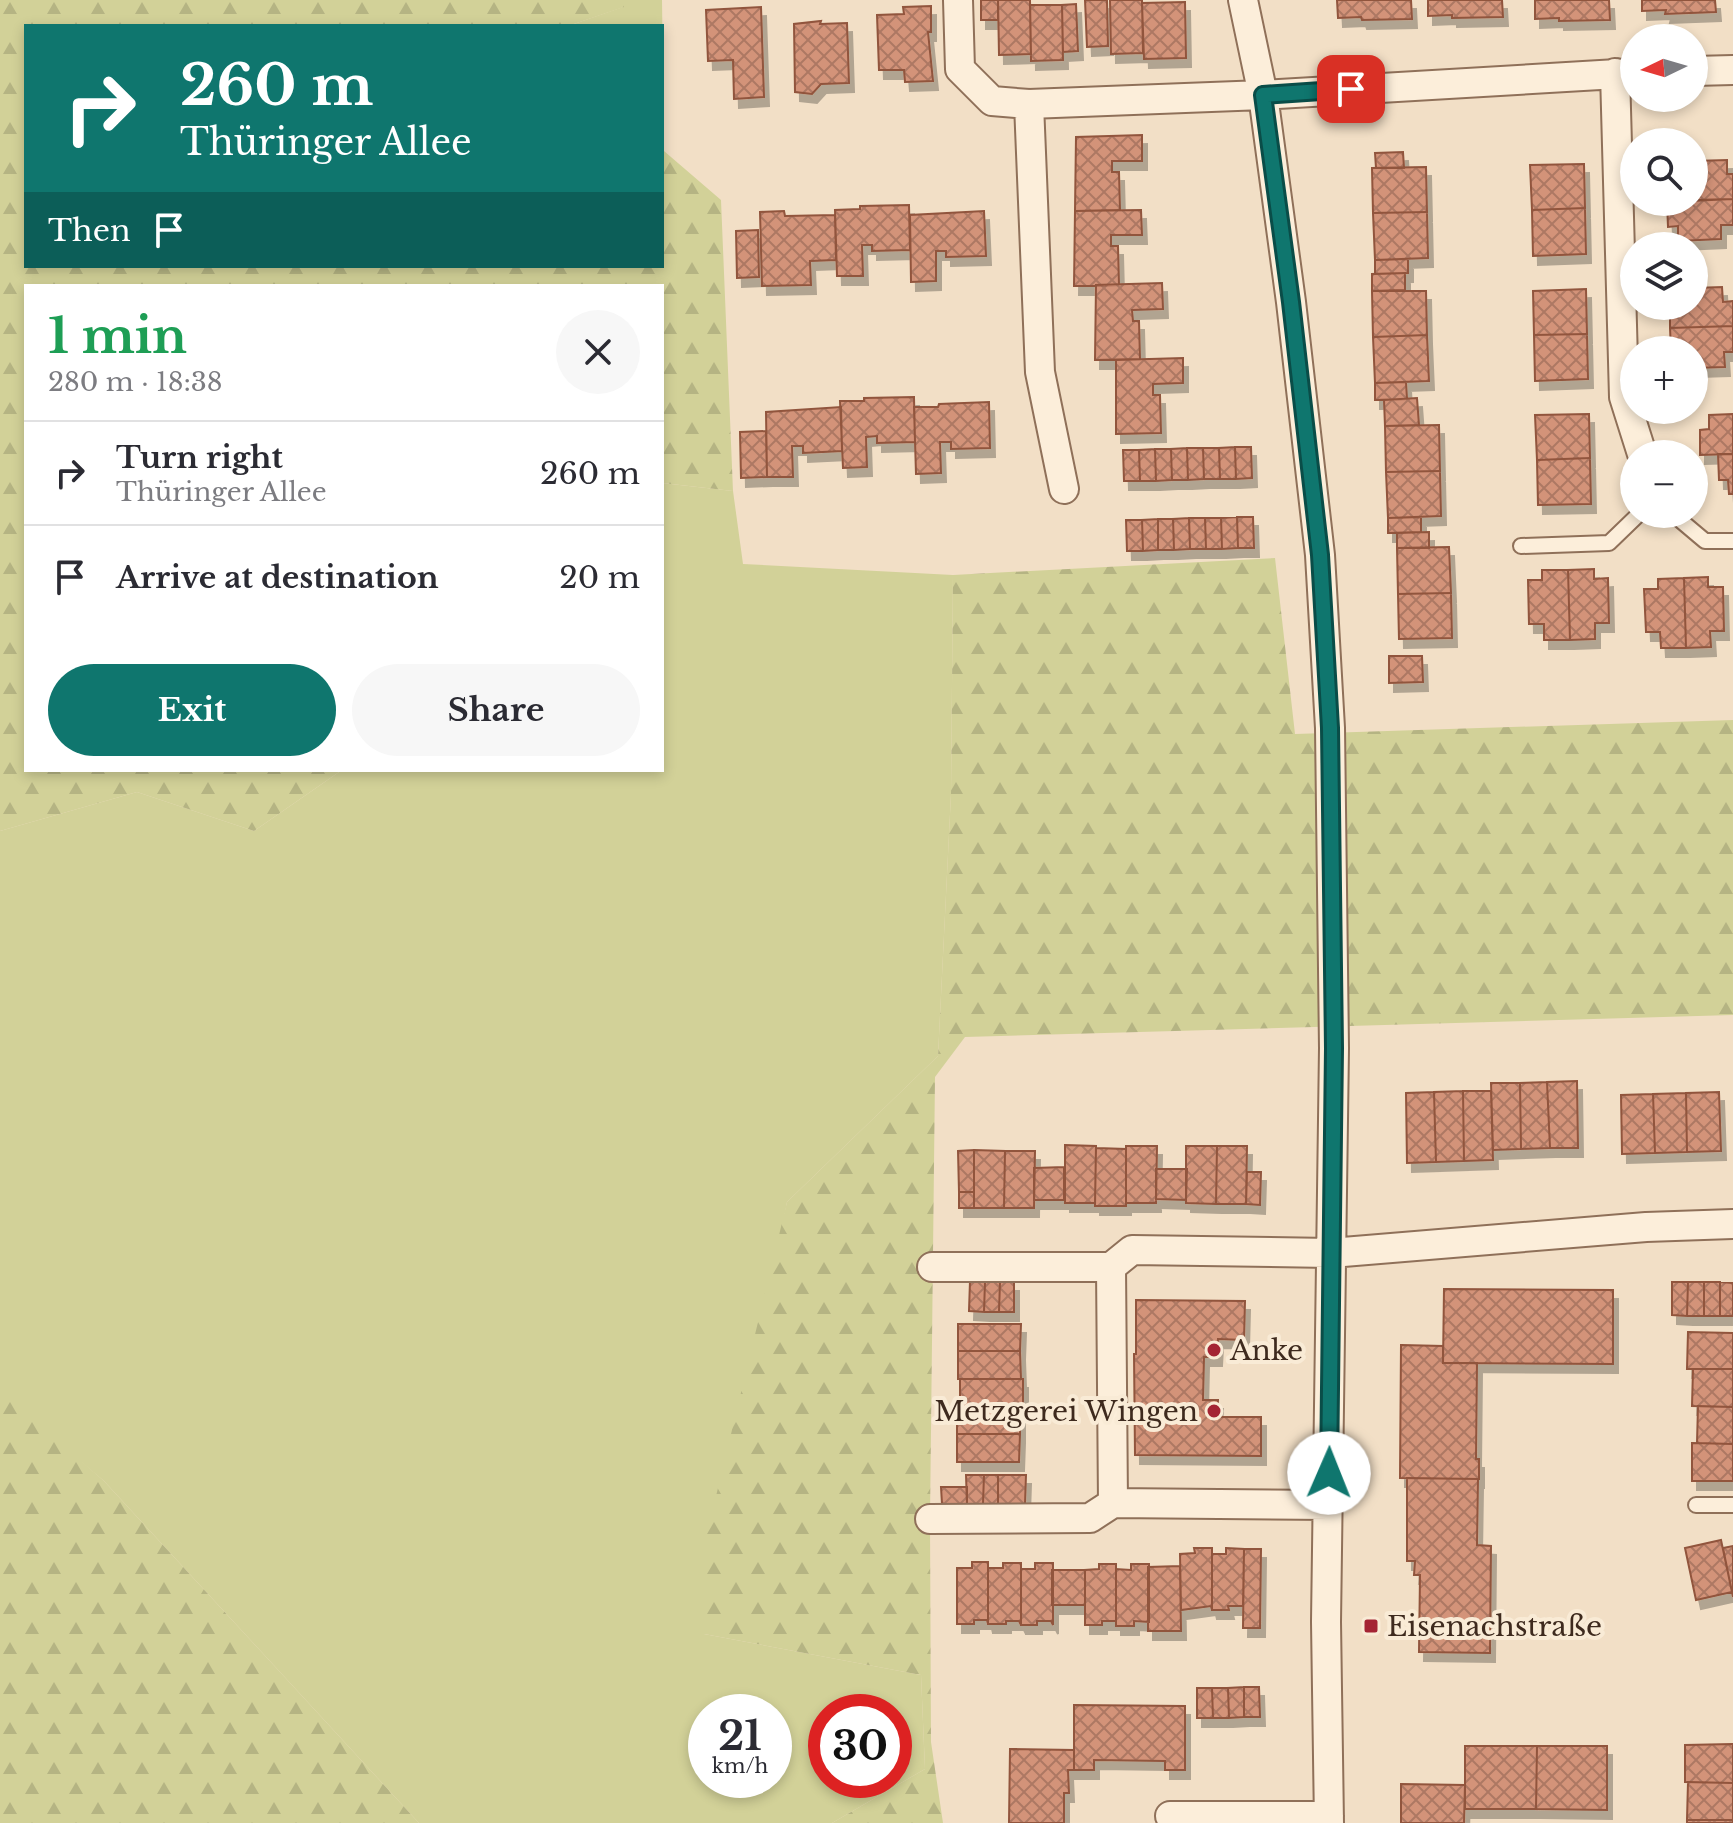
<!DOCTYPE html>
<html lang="en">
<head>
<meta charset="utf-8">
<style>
	:root { --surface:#fff; --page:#f7f7f7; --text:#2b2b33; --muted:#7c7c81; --line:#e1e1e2; --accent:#0f766e }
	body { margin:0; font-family:"Libre Baskerville",serif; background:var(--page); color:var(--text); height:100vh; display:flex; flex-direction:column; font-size:30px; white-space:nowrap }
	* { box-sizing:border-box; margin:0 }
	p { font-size:26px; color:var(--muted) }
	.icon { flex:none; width:44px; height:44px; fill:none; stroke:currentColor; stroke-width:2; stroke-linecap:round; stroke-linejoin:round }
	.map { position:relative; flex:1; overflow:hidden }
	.drawer { position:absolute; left:24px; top:284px; width:640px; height:488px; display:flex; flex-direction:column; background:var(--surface); border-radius:0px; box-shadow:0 4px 12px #0003 }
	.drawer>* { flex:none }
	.guide { position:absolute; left:24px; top:24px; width:640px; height:244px; border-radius:0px; box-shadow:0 4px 12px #0003; background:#0f766e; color:#fff; overflow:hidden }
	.needle { width:52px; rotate:265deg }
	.controls { position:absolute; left:1620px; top:24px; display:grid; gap:16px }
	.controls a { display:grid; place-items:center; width:88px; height:88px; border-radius:50%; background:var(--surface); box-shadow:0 4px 12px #0003; font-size:40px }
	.speed { position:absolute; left:688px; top:1694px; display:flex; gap:16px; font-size:40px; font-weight:700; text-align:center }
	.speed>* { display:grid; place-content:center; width:104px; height:104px; border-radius:50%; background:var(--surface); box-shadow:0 4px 12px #0003; line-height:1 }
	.speed small { font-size:20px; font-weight:400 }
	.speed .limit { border:12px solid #d22; background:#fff; color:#111 }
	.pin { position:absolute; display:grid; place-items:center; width:68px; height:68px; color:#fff; margin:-34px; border-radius:16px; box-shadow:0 4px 12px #0006 }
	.me { position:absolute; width:88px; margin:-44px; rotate:1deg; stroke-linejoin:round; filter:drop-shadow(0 0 6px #0008) }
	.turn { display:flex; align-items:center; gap:28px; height:168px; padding:0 24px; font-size:36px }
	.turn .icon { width:104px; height:104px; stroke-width:2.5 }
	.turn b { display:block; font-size:56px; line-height:68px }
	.then { display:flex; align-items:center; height:76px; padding:0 24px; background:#0003; gap:16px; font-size:30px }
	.round { display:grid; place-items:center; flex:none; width:84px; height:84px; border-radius:42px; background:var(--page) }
	.overview { display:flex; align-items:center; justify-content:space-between; height:136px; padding:0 24px }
	h1 { font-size:48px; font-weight:800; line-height:60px; color:#1e9e55 }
	.primary-button { display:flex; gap:16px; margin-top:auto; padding:16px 24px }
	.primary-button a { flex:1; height:92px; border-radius:48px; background:var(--accent); color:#fff; font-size:32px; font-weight:800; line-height:92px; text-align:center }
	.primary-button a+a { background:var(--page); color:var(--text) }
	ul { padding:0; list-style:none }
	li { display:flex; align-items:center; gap:24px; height:104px; padding:0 24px; border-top:2px solid var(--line) }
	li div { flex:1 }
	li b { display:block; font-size:30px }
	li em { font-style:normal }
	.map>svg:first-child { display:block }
	.green { fill:#d2d198; fill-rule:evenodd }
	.forest { fill:url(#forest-firs) }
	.building { fill:url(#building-cross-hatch); stroke:#91543d; stroke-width:2; filter:url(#shadow) }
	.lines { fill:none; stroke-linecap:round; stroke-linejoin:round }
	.service-casing { stroke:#8f7059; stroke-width:18 }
	.minor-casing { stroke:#8f7059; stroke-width:32 }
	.service { stroke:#fceeda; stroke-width:14 }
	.minor { stroke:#fceeda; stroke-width:28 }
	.route-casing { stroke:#0a4d48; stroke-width:20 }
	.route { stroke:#0f766e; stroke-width:14 }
	.poi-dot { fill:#a42434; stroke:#f9ebd6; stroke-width:3 }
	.labels { text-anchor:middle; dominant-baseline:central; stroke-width:8; stroke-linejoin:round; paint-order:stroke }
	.poi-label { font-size:28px; fill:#3e2a1e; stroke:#f9ebd6; text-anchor:start }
</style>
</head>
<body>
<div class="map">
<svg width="1733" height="1823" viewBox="0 0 1733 1823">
	<defs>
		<pattern id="forest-firs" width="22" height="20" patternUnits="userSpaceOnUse" patternTransform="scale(2)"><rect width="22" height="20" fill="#d2d198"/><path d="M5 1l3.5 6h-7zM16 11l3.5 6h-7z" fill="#b5b483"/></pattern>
		<pattern id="building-cross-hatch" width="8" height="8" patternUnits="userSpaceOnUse" patternTransform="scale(2)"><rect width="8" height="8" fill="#d39379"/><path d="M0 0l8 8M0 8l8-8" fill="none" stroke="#ad7863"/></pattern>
		<filter id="shadow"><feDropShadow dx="5" dy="9" stdDeviation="0" flood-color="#0004"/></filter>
	</defs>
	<rect width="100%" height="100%" fill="#f2dfc6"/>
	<path class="green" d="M623,0H662L664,151H662V26H568L623,7Z
		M662,483L733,491L743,564L953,575L951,794L938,1056L787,1202L704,1634L921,1675L925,1769L832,1823H419L104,1481L0,1394V831L137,792L254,831L342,770H662ZM706,1712H774V1780H706ZM826,1712H894V1780H826Z"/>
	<path class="forest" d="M0,0H623L624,7L568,26H26V266H662V151H664L721,200L733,491L662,483V286H26V770H342L254,831L137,792L0,831Z
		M1275,558L1295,734L1733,720V1015L965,1037L935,1077L930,1519L931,1742L943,1823H832L925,1769L921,1675L704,1634V1546L787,1202L938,1056L951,794L953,575Z
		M0,1393L11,1400L104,1481L419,1823H0Z"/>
	<path class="building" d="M981,0H998V20H981Z
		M998,0H1030L1031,54L999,55Z
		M1085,0H1107L1108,46L1087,47Z
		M1110,0H1142L1143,53L1111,54Z
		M1337,0H1411L1412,19L1362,20L1361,17L1338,18Z
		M1428,0H1502L1503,17L1452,18V15L1428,16Z
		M1535,0H1609L1610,20L1559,21V18L1535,19Z
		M1642,0H1715L1716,12L1665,14L1666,10L1642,11Z
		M1185,2L1186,58L1144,59L1142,3Z
		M1076,4L1078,51L1063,52L1062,5Z
		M1030,5H1062L1063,60L1031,61Z
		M931,6V32H928L933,81L905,82L904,70H879L877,15L904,14L903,7Z
		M761,7L764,97L734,99L733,60L708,61L706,10Z
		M821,21L820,24L847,23L849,83L821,84L812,94L795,92L794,24Z
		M1142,135V161H1112V172H1119L1120,210L1075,211L1076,137Z
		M1403,152L1404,168H1376L1375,153Z
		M1727,160V174H1733V199L1694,200V161Z
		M1584,164L1585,208L1532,210L1530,165Z
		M1426,167L1427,212L1373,213L1372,168Z
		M1733,199V225H1721V239L1678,241V226L1668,227L1667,202Z
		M909,205L910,250L872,251V245H862L863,276H837L835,210L860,209V206Z
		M1585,208L1586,254L1533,256L1532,210Z
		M1141,210L1142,235H1111V246H1118L1119,285L1074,286L1075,211Z
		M784,211L785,216L835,215L836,260L810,261L811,285L762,286L760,212Z
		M984,211L986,256L946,257V251H936V281L911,282L910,215Z
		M1427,212L1428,258L1375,260L1373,213Z
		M758,230L759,277L737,278L736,231Z
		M1408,259V273L1375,274V260Z
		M1405,273V290L1372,291V274Z
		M1162,283L1163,309L1132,310L1133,321H1139L1140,359L1095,360L1096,285Z
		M1722,287L1723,302L1733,301V326L1670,328V306H1694V288Z
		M1586,289L1587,334L1534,335L1533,291Z
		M1372,291H1426L1427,335L1373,337Z
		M1733,326V352H1724L1725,367L1694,368V350H1671L1670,328Z
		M1587,334L1588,379L1535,381L1534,335Z
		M1427,335L1429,381L1375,383L1373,337Z
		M1183,358V383L1153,384V395H1160L1161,433L1116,434V360Z
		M1406,382L1407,399L1375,400V383Z
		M914,397L915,442L877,443V436L866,437L867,467L843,468L840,401H864V398Z
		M1417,398L1419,425L1385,426L1384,400Z
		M989,402L990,448L951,449V442H940L941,473L916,474L914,407H938L939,404Z
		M841,407L842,451L803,453V446H792L793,477H767L766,412Z
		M1589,414L1590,458L1537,460L1535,415Z
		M1733,414V454L1700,455V430L1709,429V415Z
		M1439,425L1440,471L1386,472L1385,426Z
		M766,431L767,477L741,478L740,432Z
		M1235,447L1236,479H1220L1219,448Z
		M1235,447H1251L1252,478L1236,479Z
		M1187,448L1188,480H1172L1171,449Z
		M1187,448H1203L1204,479L1188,480Z
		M1203,448H1219L1220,479H1204Z
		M1155,449L1156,481H1140L1139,450Z
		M1155,449H1171L1172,480L1156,481Z
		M1123,450H1139L1140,481H1124Z
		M1718,454H1733V494H1729L1728,480H1719Z
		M1590,458L1591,504L1538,505L1537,460Z
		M1440,471L1441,516L1388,518L1386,472Z
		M1237,517L1238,548L1222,549L1221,518Z
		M1237,517H1253L1254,548H1238Z
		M1421,517V532L1388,533V518Z
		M1189,518L1190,549L1174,550L1173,519Z
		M1189,518H1205L1206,549H1190Z
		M1205,518H1221L1222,549H1206Z
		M1158,519V550L1143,551L1142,520Z
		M1158,519H1173L1174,550H1158Z
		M1126,520H1142L1143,551H1127Z
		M1429,532V548H1397V533Z
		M1449,547L1451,593L1398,594L1397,548Z
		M1594,569V579L1608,578L1609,623H1595V639L1570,640L1568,570Z
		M1542,570H1568L1570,640H1544V624H1529L1528,580H1542Z
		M1708,577V587H1723L1724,631H1710L1711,647L1686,648L1684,578Z
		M1684,578L1686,648H1661L1660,632H1646L1644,589H1658V579Z
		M1451,593L1452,638L1399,639L1398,594Z
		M1389,656H1422L1423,682L1389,683Z
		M1577,1081L1578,1148H1550L1547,1082Z
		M1547,1082L1550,1148L1521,1149L1520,1083Z
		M1491,1083H1520L1521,1149L1493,1150Z
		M1463,1091L1464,1161L1436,1162L1434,1092Z
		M1463,1091H1491L1493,1160L1464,1161Z
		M1434,1092L1436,1162L1407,1163L1406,1093Z
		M1719,1092L1721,1151L1687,1152L1686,1093Z
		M1686,1093L1687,1152L1655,1153L1653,1094Z
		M1653,1094L1655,1153L1622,1154L1621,1095Z
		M1065,1145L1096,1146L1095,1203H1065Z
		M1126,1146H1157L1156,1203H1126Z
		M1186,1146H1217L1216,1204L1186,1203Z
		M1217,1146H1247L1246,1204H1216Z
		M1096,1148L1126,1149V1206H1095Z
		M974,1150L1005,1151L1004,1208H974Z
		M974,1150V1192H959L958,1151Z
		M1005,1151H1035L1034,1208H1004Z
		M1064,1167V1200H1034V1168Z
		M1156,1169H1187L1186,1200L1156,1199Z
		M1247,1172H1261L1260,1205L1246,1204Z
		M959,1192H974V1208H959Z
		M970,1281L985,1282L984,1312L969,1311Z
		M985,1282H1000L999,1312H984Z
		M1000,1282H1014V1312H999Z
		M1672,1282H1688L1687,1316L1672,1315Z
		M1688,1282H1704V1316H1687Z
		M1704,1282H1720V1316H1704Z
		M1720,1282L1733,1283V1316H1720Z
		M1444,1289L1613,1290V1364L1443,1363Z
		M1136,1300L1245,1301L1244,1340L1218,1339L1217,1357H1204L1203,1400H1218L1217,1417H1261V1456L1135,1455L1134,1354H1136Z
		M958,1324H1021L1020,1351H958Z
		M1688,1332L1733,1333V1369H1687Z
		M1401,1345L1443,1346V1363H1477L1476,1459H1479V1479L1400,1478Z
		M958,1351H1020L1021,1379H958Z
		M1693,1369H1733V1407L1692,1406Z
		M960,1379H1023V1407H960Z
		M1698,1406L1733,1407V1444L1697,1443Z
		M957,1407H1020V1434H957Z
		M957,1434H1020L1019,1462H957Z
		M1692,1443L1733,1444V1481H1692Z
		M966,1475H984L983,1504H967Z
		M984,1475H998V1504H983Z
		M998,1475H1026L1025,1504H998Z
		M1407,1478L1478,1479L1477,1545L1491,1546L1490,1653L1419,1652L1420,1575H1414L1415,1561H1407Z
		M941,1487H967V1504H942Z
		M1721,1540L1732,1592L1696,1600L1685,1548Z
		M1733,1546V1597L1723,1548Z
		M1194,1548H1212V1610L1211,1606L1181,1610L1180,1554L1195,1553Z
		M1226,1548L1244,1549L1243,1606H1228L1229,1610H1212V1554H1226Z
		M1244,1549H1261L1260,1628H1243Z
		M972,1562H988V1624L987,1620H974V1624H957V1568H972Z
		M1003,1563H1021V1625L1019,1621H1006V1624H988V1568H1003Z
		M1035,1563H1053V1625L1051,1621H1037V1625H1021V1569H1035Z
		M1099,1564H1116V1621H1102V1625H1085V1570L1099,1569Z
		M1131,1564H1149V1622L1134,1621V1626H1116V1569L1131,1570Z
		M1180,1566L1181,1631H1148V1567Z
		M1052,1570H1085V1605H1052Z
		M1244,1687H1259L1260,1717H1244Z
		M1244,1687V1717L1229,1718L1228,1688Z
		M1197,1688H1212L1213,1718H1197Z
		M1212,1688H1228L1229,1718H1213Z
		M1074,1705L1185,1706V1770H1165V1761L1094,1760V1770H1074Z
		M1733,1744V1783L1685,1782V1745Z
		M1465,1746H1537L1536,1809H1465Z
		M1537,1746H1607V1810L1536,1809Z
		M1010,1749L1074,1750V1770H1068L1069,1793H1064V1823H1009Z
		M1688,1782L1733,1783V1820H1687Z
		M1401,1784L1465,1785L1464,1823H1401Z
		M1687,1820H1733V1823H1687Z"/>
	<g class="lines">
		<g class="service-casing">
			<path id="service" d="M1673,514L1705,541H1733
				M1521,546L1609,543L1639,514
				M1696,1505H1733"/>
		</g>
		<g class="minor-casing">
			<path id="minor" d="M958,0L960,69L992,101L1029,104L1263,95L1634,73
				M1243,0L1263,95L1291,302L1320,555L1330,728L1334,1048L1326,1622L1329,1823
				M1694,71L1733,70
				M1615,73L1624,397L1642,454
				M1029,104L1040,372L1064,489
				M932,1267H1111L1132,1250L1331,1253L1646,1227L1733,1224
				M1111,1267L1113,1503
				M930,1519L1090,1518L1113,1503L1329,1505
				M1170,1816H1329"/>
		</g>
		<use href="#service" class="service"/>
		<use href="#minor" class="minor"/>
	</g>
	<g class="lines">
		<g class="route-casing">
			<path id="route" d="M1329,1473L1334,1048L1330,728L1320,555L1291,302L1263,95L1351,89"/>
		</g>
		<use href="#route" class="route"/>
	</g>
	<g class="poi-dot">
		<circle cx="1214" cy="1350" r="8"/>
		<circle cx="1214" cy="1411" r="8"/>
		<rect x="1363" y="1618" width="16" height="16" rx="4"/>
	</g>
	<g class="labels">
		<g class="poi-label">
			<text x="1230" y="1350">Anke</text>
			<text x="1198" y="1411" text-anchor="end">Metzgerei Wingen</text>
			<text x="1387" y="1626">Eisenachstraße</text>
		</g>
	</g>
</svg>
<div class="controls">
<a><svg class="needle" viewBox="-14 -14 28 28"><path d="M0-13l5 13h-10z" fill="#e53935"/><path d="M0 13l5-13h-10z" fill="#7c7c81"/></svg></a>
<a><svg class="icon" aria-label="search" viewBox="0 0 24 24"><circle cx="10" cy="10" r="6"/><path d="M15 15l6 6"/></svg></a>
<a><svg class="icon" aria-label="layers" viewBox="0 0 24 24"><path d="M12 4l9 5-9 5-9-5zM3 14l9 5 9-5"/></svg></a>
<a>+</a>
<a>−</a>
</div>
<div class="speed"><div>21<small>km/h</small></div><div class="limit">30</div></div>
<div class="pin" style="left:1351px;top:89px;background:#d93025"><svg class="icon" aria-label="arrive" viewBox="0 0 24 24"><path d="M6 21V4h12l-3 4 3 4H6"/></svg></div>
<svg class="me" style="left:1329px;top:1473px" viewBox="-20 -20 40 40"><circle r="19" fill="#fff"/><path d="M0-13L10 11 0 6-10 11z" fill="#0f766e"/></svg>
<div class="guide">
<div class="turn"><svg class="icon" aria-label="right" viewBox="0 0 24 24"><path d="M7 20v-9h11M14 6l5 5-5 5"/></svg><div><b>260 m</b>Thüringer Allee</div></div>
<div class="then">Then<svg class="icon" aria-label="arrive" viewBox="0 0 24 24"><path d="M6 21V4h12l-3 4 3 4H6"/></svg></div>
</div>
<section class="drawer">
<div class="overview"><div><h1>1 min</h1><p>280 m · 18:38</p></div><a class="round"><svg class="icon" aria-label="close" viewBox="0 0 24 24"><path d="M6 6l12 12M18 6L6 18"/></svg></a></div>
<ul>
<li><svg class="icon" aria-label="right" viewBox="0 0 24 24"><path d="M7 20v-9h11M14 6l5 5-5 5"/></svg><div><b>Turn right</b><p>Thüringer Allee</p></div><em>260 m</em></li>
<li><svg class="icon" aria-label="arrive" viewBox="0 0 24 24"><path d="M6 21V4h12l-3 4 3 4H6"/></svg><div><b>Arrive at destination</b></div><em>20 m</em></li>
</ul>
<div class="primary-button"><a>Exit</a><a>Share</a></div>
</section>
</div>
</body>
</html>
